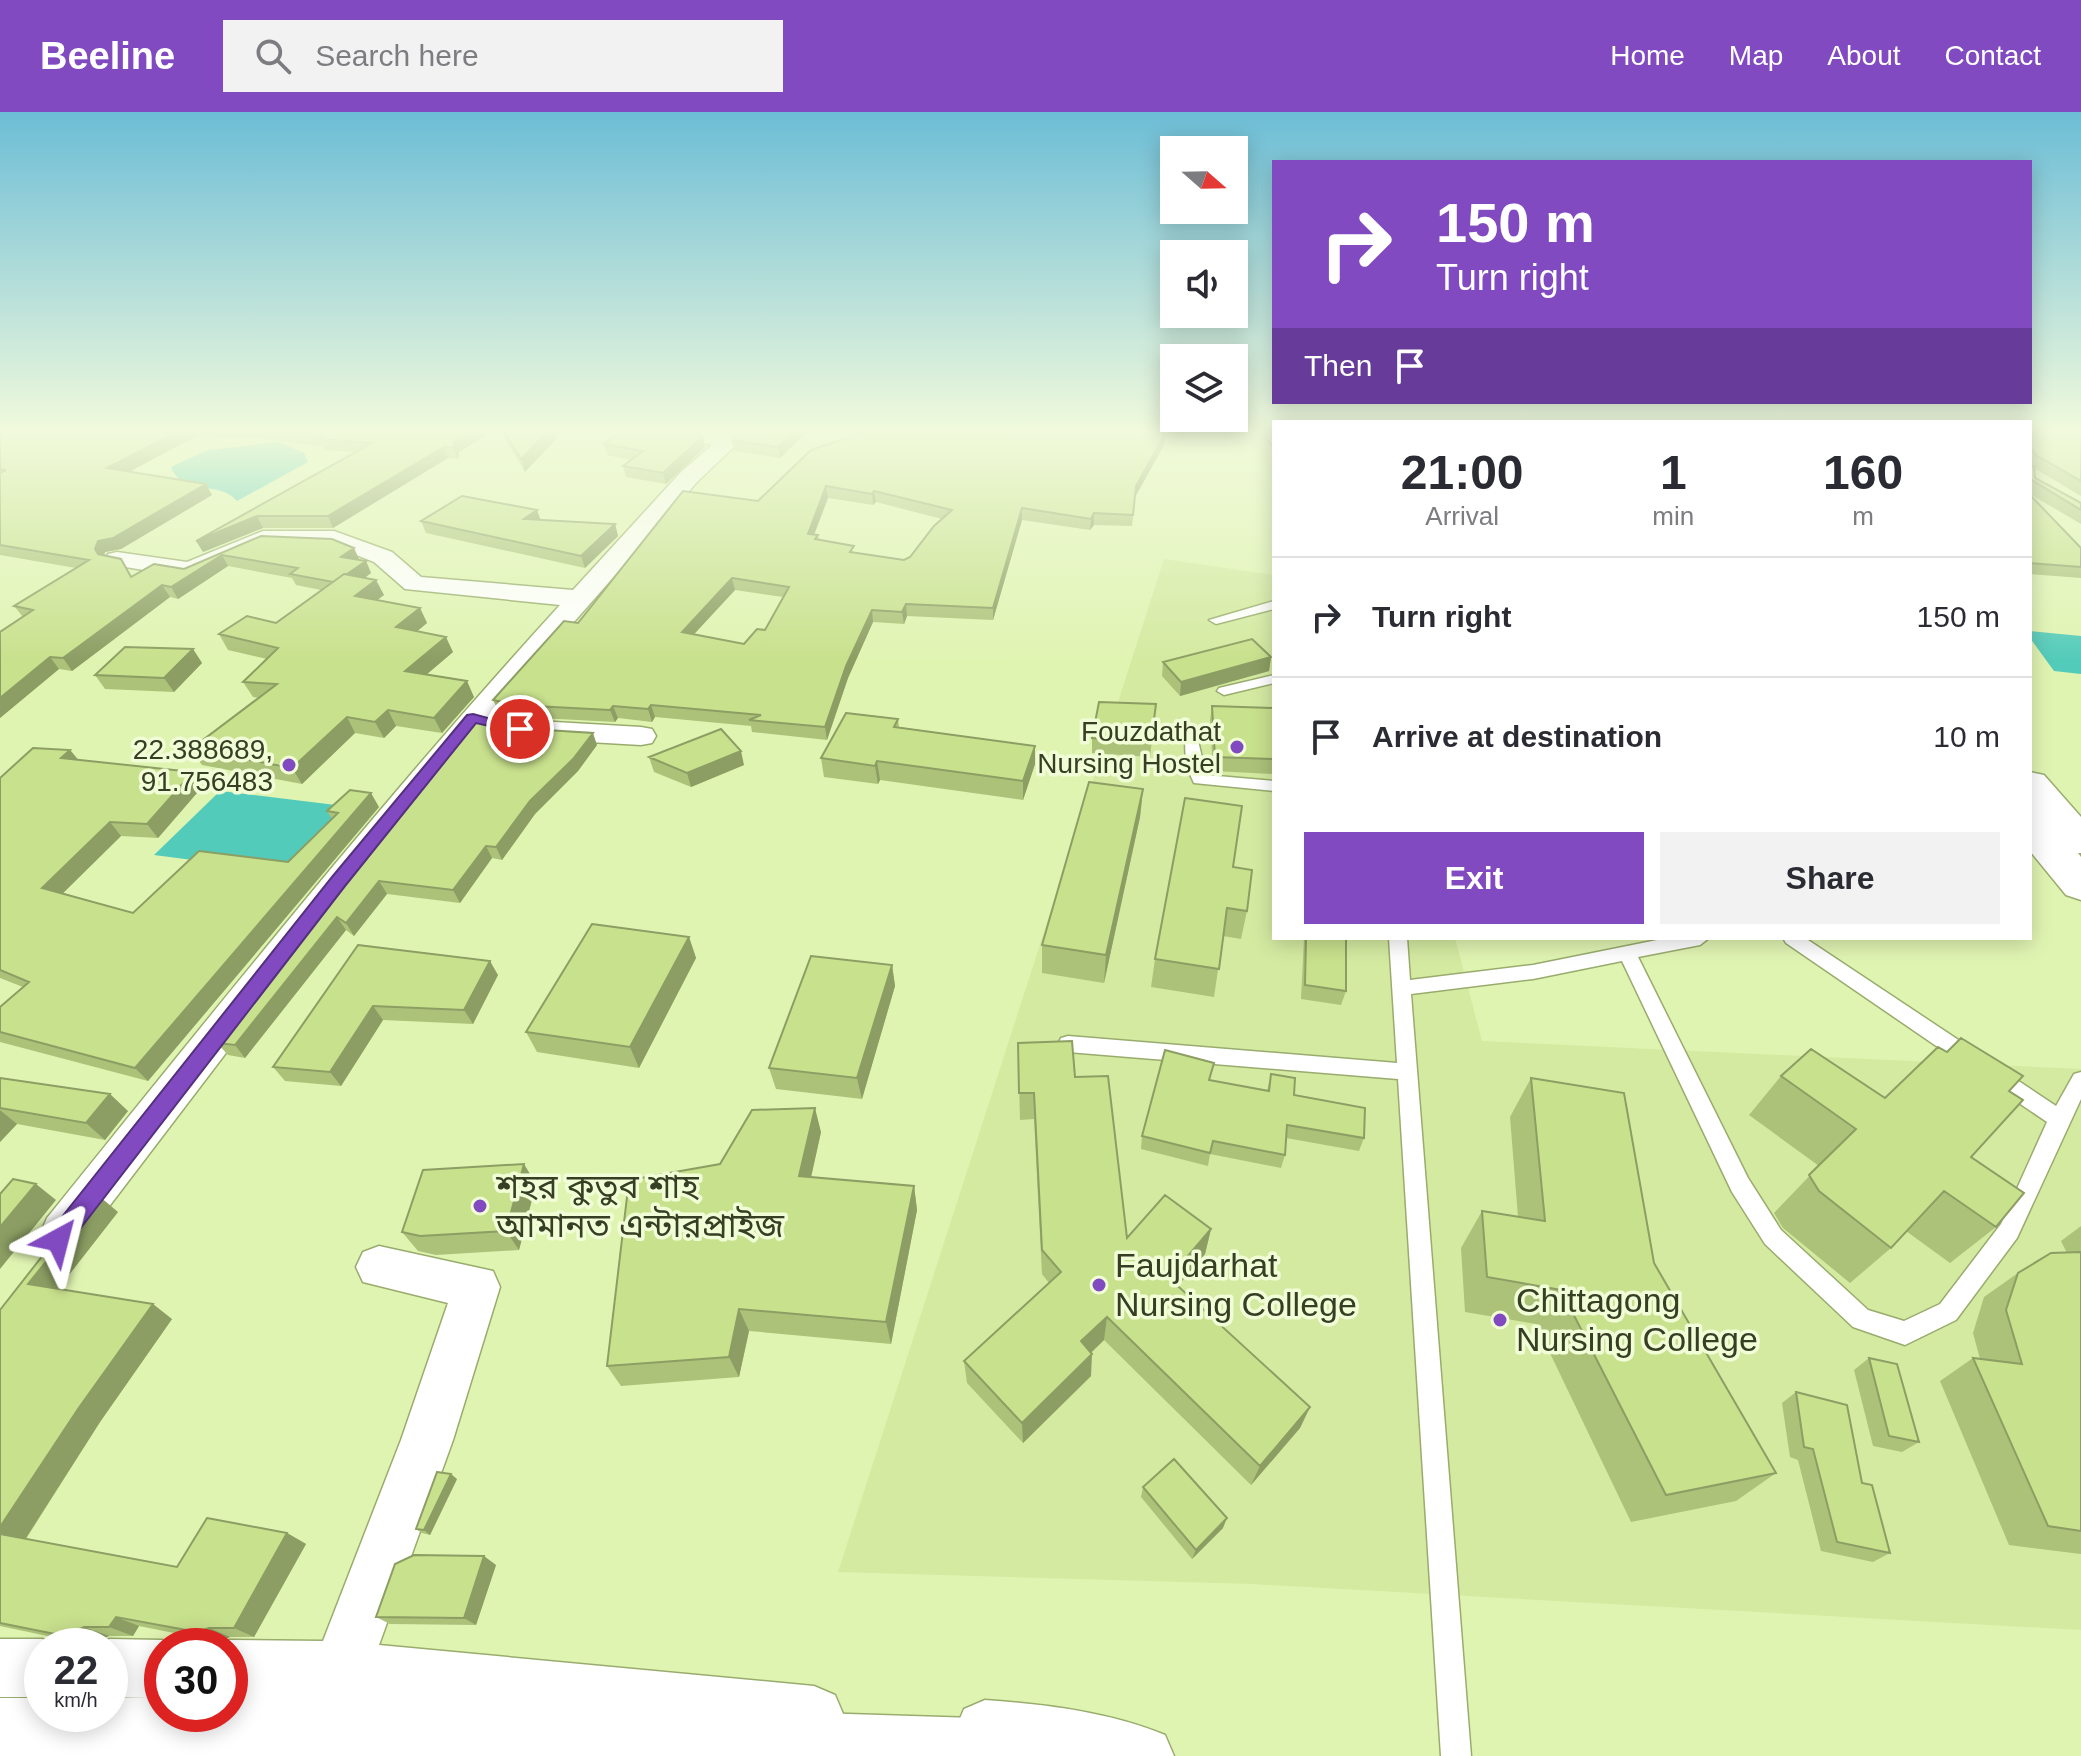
<!DOCTYPE html>
<html lang="en">
<head>
<meta charset="utf-8">
<style>
	:root { --surface:#fff; --page:#f2f2f3; --text:#2b2b33; --muted:#7c7c81; --line:#e1e1e2; --accent:#814ac1 }
	body { margin:0; font-family:Arial,"Noto Sans Bengali",sans-serif; background:var(--page); color:var(--text); height:100vh; display:flex; flex-direction:column; font-size:30px; white-space:nowrap }
	* { box-sizing:border-box; margin:0 }
	p { font-size:26px; color:var(--muted) }
	.icon { flex:none; width:44px; height:44px; fill:none; stroke:currentColor; stroke-width:2; stroke-linecap:round; stroke-linejoin:round }
	.map { position:relative; flex:1; overflow:hidden }
	.side { position:absolute; left:1272px; top:308px; width:760px; height:520px; display:flex; flex-direction:column; background:var(--surface); border-radius:0px; box-shadow:0 4px 20px #0003 }
	.side>* { flex:none }
	.banner { position:absolute; left:1272px; top:48px; width:760px; height:244px; border-radius:0px; box-shadow:0 4px 20px #0003; background:#814ac1; color:#fff; overflow:hidden }
	.needle { width:52px; rotate:110deg }
	.tools { position:absolute; left:1160px; top:24px; display:grid; gap:16px }
	.tools a { display:grid; place-items:center; width:88px; height:88px; border-radius:0px; background:var(--surface); box-shadow:0 4px 20px #0003; font-size:40px }
	.speed { position:absolute; left:24px; top:1516px; display:flex; gap:16px; font-size:40px; font-weight:700; text-align:center }
	.speed>* { display:grid; place-content:center; width:104px; height:104px; border-radius:50%; background:var(--surface); box-shadow:0 4px 20px #0003; line-height:1 }
	.speed small { font-size:20px; font-weight:400 }
	.speed .limit { border:12px solid #d22; background:#fff; color:#111 }
	.pin { position:absolute; display:grid; place-items:center; width:68px; height:68px; color:#fff; margin:-34px; border:4px solid #fff; border-radius:50%; box-shadow:0 2px 8px #0007 }
	.me { position:absolute; width:88px; margin:-44px; rotate:38deg; stroke-linejoin:round; filter:drop-shadow(0 0 6px #0008) }
	.turn { display:flex; align-items:center; gap:28px; height:168px; padding:0 32px; font-size:36px }
	.turn .icon { width:104px; height:104px; stroke-width:2.5 }
	.turn b { display:block; font-size:56px; line-height:68px }
	.then { display:flex; align-items:center; height:76px; padding:0 32px; background:#0003; gap:16px; font-size:30px }
	.eta { display:flex; justify-content:space-evenly; align-items:center; height:136px; text-align:center }
	.eta b { font-size:48px; font-weight:700; line-height:56px }
	.button { display:flex; gap:16px; margin-top:auto; padding:16px 32px }
	.button a { flex:1; height:92px; border-radius:0px; background:var(--accent); color:#fff; font-size:32px; font-weight:700; line-height:92px; text-align:center }
	.button a+a { background:var(--page); color:var(--text) }
	ul { padding:0; list-style:none }
	li { display:flex; align-items:center; gap:24px; height:120px; padding:0 32px; border-top:2px solid var(--line) }
	li div { flex:1 }
	li b { display:block; font-size:30px }
	li em { font-style:normal }
	header { display:flex; align-items:center; gap:48px; box-sizing:border-box; height:112px; padding:0 40px; background:var(--accent); color:#fff }
	header strong { font-size:38px }
	nav { display:flex; gap:44px; margin-inline-start:auto; font-size:28px }
	.search { width:560px; height:72px; background:var(--page); display:flex; align-items:center; gap:20px; box-sizing:border-box; padding:0 28px; border-radius:0px; color:var(--muted); font-size:30px }
	.map>svg:first-child { display:block }
	.built { fill:#d4eaa1 }
	.water { fill:#53cbba }
	.lines { fill:none; stroke-linecap:round; stroke-linejoin:round }
	.service-casing { stroke:#99ac6d; stroke-width:3 }
	.minor-casing { stroke:#99ac6d; stroke-width:3 }
	.trunk-casing { stroke:#99ac6d; stroke-width:3 }
	.service { fill:#fff; fill-rule:evenodd }
	.minor { fill:#fff; fill-rule:evenodd }
	.trunk { fill:#fff; fill-rule:evenodd }
	.wall { fill:#acc279; fill-rule:evenodd }
	.shaded-wall { fill:#8c9e63 }
	.building { fill:#c8e18d; stroke:#8c9e63; stroke-width:2; fill-rule:evenodd }
	.route { fill:#814ac1; stroke:#54307d; stroke-width:2 }
	.poi-dot { fill:#814ac1; stroke:#f1fdd6; stroke-width:3 }
	.labels { text-anchor:middle; dominant-baseline:central; stroke-width:7; stroke-linejoin:round; paint-order:stroke }
	.poi-label { font-size:28px; fill:#363e24; stroke:#f1fdd6; text-anchor:end }
	.near-poi-label { font-size:34px; fill:#363e24; stroke:#f1fdd6; text-anchor:start }
</style>
</head>
<body>
<header>
<strong>Beeline</strong>
<div class="search"><svg class="icon" aria-label="search" viewBox="0 0 24 24"><circle cx="10" cy="10" r="6"/><path d="M15 15l6 6"/></svg>Search here</div>
<nav><a>Home</a><a>Map</a><a>About</a><a>Contact</a></nav>
</header>
<div class="map">
<svg width="2081" height="1644" viewBox="0 0 2081 1644">
	<rect width="100%" height="100%" fill="#e0f4b2"/>
	<path class="built" d="M1164,447L1274,463V826H1455L1482,929L2081,957V1518L1250,1472L838,1460Z"/>
	<path class="water" d="M279,330L304,341L308,350L237,389C218,367 184,386 171,355L208,338Z
		M2030,519L2081,524V562L2054,559L2030,526Z
		M220,679L344,694L285,760L154,743Z"/>
	<g class="lines">
		<g class="service-casing">
			<path id="service" d="M1260,319H1270L1274,324V334Z
				M1274,489V497L1216,512L1209,508Z
				M1274,563V571L1224,583L1217,579L1219,576Z
				M1163,614L1197,624L1206,663L1274,669V679L1194,671L1186,654L1185,630L1158,622V616Z
				M1389,826H1407L1410,868L1533,853L1667,826H1709L1700,833L1638,845L1748,1066L1781,1118L1868,1198L1904,1209L1940,1192L2001,1112L2047,1010L1985,968L1982,962L1985,956L1992,954L1999,956L2056,994L2074,962L2081,960V987L2017,1126L1956,1208L1905,1233L1853,1215L1765,1132L1732,1080L1622,849L1533,867L1411,882L1471,1644H1441L1398,967L1068,940L1061,938L1058,932L1061,926L1068,924L1397,951Z
				M1783,826H1805L1978,941L1981,947L1978,953L1971,955L1964,953L1786,831Z"/>
		</g>
		<g class="minor-casing">
			<path id="minor" d="M661,319H708L737,324L740,329L697,370L493,602L520,608L641,615L652,617L656,624L652,631L641,633L520,626L480,617L350,778L79,1134L63,1140L47,1134L41,1120L47,1106C215,898 380,690 560,493L405,477L374,450L331,433H267L190,466L108,452L105,447L108,442L117,440L187,450L263,419H334L392,440L421,465L573,478L681,360L712,333L664,323Z
				M379,1134L493,1159L500,1175L453,1328L379,1533L814,1574L835,1583L844,1604L835,1625L814,1634L341,1587L230,1586V1534H216L230,1528L323,1529L401,1328L448,1191L363,1170L356,1155L363,1140Z
				M0,1527H42L59,1534H42V1585H0Z
				M110,1527L162,1528L176,1534H162V1586L110,1585V1534H93Z
				M985,1588C1044,1592 1110,1600 1165,1623L1174,1644H976L964,1639L955,1618L964,1597Z"/>
		</g>
		<g class="trunk-casing">
			<path id="trunk" d="M2030,660L2044,663L2081,705V741H2078L2081,745V788L2066,783L2030,739Z
				M162,1585V1602H230V1585H314L1006,1607L1032,1618L1043,1644H0V1586H42V1602H110V1586Z"/>
		</g>
		<use href="#service" class="service"/>
		<use href="#minor" class="minor"/>
		<use href="#trunk" class="trunk"/>
	</g>
	<path class="wall" d="M0,319H493L459,340L458,347L448,346L333,416H263L203,440L355,340L324,338L322,334L253,326L196,324L128,360L212,383L121,437L105,440L104,443L132,464L184,457L261,424L366,449L371,461L365,466L384,483L377,488L420,496L427,511L417,519L453,540L427,562L474,585L442,621L396,614L384,626L355,621L302,672L202,653L191,637L259,586L253,585L243,570L267,547L228,538L219,522L276,511L321,478L296,473L292,466L228,454L178,487L170,485L72,559L59,557L0,606V520L23,505L14,494L76,456L0,443Z
		M500,319H548L557,326L525,360Z
		M722,319H808L780,346L734,339L732,328L737,322Z
		M2030,319H2081V384L2034,356L2035,366L2081,391V412L2030,382Z
		M604,332L705,335L666,372L626,365L623,354L631,348L607,343Z
		M1164,333L1135,385L1132,414L1094,413L1090,418L1022,408L993,508L907,504L904,512L873,510L848,566L827,628L752,620L751,614L655,605L652,610L618,606L615,610L520,605L499,600L493,588L578,511L758,389L811,338ZM828,386L873,393L876,390L942,407L910,445L904,448L855,441L819,428L818,423H814ZM735,478L783,485L765,518L744,532L694,522Z
		M2030,383L2081,436V466L2030,462Z
		M541,408L615,412L618,424L585,456L426,421L421,409Z
		M193,537L202,551L174,580L105,577L95,563Z
		M1271,545L1269,559L1180,584L1162,564L1163,550Z
		M1156,592L1150,645L1092,641V626Z
		M1212,594L1274,596V662L1213,659L1210,608Z
		M898,607L899,615L1035,634V652L1023,688L880,668L878,672L824,665L821,646Z
		M597,633L578,659L535,702L502,748L492,746L460,791L387,782L354,824L346,818L245,946L228,943L217,931L344,767Z
		M70,638L78,648L203,674L158,726L121,724L63,781L133,801L288,750L332,707L327,699L379,695L148,969L0,930V895L23,875L0,866V666Z
		M649,645L744,653L691,675L654,660Z
		M1143,677L1140,705L1104,871L1042,861V833Z
		M1233,755L1247,799L1241,827L1223,824L1214,885L1151,875L1155,847Z
		M689,825L696,846L639,956L537,940L526,920Z
		M1304,826H1346V879L1341,893L1301,887Z
		M358,833L498,863L473,912L383,908L341,974L285,969L273,955Z
		M892,853L895,874L862,987L776,977L769,956Z
		M1018,931L1075,965L1127,1126L1211,1117L1205,1142L1178,1174L1310,1295L1300,1316L1251,1373L1104,1228L1091,1241V1264L1023,1331L967,1271L964,1249L1049,1171L1042,1162L1034,1007L1020,1008Z
		M1271,962L1294,983L1364,1026L1359,1039L1286,1026L1285,1043L1281,1056L1210,1042L1208,1054L1141,1037L1142,1024L1211,968L1267,979Z
		M1781,964L1885,986L2009,979L1971,1045L1996,1115L1950,1151L1906,1119L1891,1136L1850,1171L1783,1116L1774,1101L1819,1054L1749,1003Z
		M0,966L128,999L105,1028L17,1012L0,1030Z
		M1531,966L1654,1151L1776,1361L1736,1389L1631,1410L1536,1212L1465,1200L1461,1136L1482,1099L1518,1105L1510,1005Z
		M821,1020L811,1065L914,1074L917,1098L891,1232L749,1219L739,1265L621,1274L607,1254L720,1052Z
		M536,1072L519,1138L436,1143L418,1139L402,1120Z
		M118,1100L58,1177L172,1207L100,1310L26,1427L177,1455L287,1421L306,1432L254,1525H230L219,1530L139,1514L133,1524H109L90,1533L0,1514V1198Z
		M2081,1114V1442L2009,1433L1940,1269L1973,1246L1980,1247L1973,1221L1984,1185L2018,1161L2067,1141L2061,1129Z
		M1869,1246L1919,1330L1902,1340L1873,1334L1854,1258Z
		M1796,1280L1862,1371L1890,1441L1873,1450L1821,1439L1798,1348L1790,1345L1782,1291Z
		M457,1367L430,1423L422,1421L416,1417Z
		M1143,1375L1223,1416L1192,1447L1141,1385Z
		M496,1453L476,1513L390,1512L376,1505Z"/>
	<path class="shaded-wall" d="M179,319H194L196,324L114,368L107,356Z
		M471,319H493L459,340L458,347L453,336L454,329Z
		M548,319H555L557,326L525,360L521,347Z
		M795,319H808L780,346L778,335Z
		M1165,322L1164,333L1135,385L1132,414L1136,374Z
		M703,324L705,335L666,372L663,361Z
		M444,335L448,346L333,416L328,404Z
		M206,372L212,383L121,437L105,440L102,449L95,437L98,429Z
		M826,374L828,386L810,433L808,422Z
		M874,379L876,390L873,393L872,382Z
		M1022,396V408L993,508V496Z
		M537,398L541,409L524,407Z
		M1094,401V413L1090,418L1091,407Z
		M257,404L263,416L203,440L196,429Z
		M615,412L618,424L585,456L581,444Z
		M354,436L359,447L346,457L341,445Z
		M222,443L228,454L178,487L171,475Z
		M366,449L371,461L342,482L336,470Z
		M732,466L735,478L685,532L682,520Z
		M376,468L384,483L362,499L355,484Z
		M162,473L170,485L72,559L63,546Z
		M906,492L907,504L904,512L902,500Z
		M420,496L427,511L403,531L396,515Z
		M872,498L873,510L848,566L827,628L825,615L846,554Z
		M446,525L453,540L413,574L405,559Z
		M193,537L202,551L174,580L164,566Z
		M50,545L59,557L0,606V586Z
		M1271,545L1269,559L1180,584L1181,570Z
		M467,569L474,585L442,621L434,606Z
		M651,593L655,605L652,610L648,597Z
		M613,594L618,606L615,610L610,598Z
		M388,598L396,614L384,626L375,610Z
		M347,605L355,621L302,672L292,656Z
		M593,621L597,633L578,659L535,702L502,748L496,735L530,689Z
		M1035,634V652L1023,688V669Z
		M70,638L81,651L61,646Z
		M741,639L744,653L691,675L687,661Z
		M877,649L880,668L878,672L875,654Z
		M193,660L203,674L158,726L147,712Z
		M1143,677L1140,705L1104,871L1106,843Z
		M371,681L379,695L148,969L135,956Z
		M110,710L121,724L55,789L42,776Z
		M486,734L492,746L460,791L453,778Z
		M379,769L387,782L354,824L346,811Z
		M337,805L346,818L245,946L235,933Z
		M689,825L696,846L639,956L630,935Z
		M490,849L498,863L473,912L464,898Z
		M892,853L895,874L862,987L857,966Z
		M373,894L383,908L341,974L330,960Z
		M110,982L128,999L105,1028L86,1011Z
		M815,996L821,1020L806,1088L799,1064Z
		M0,998L17,1012L0,1030Z
		M524,1052L536,1072L519,1138L506,1119Z
		M36,1072L56,1088L0,1157V1115Z
		M914,1074L917,1098L891,1232L886,1210Z
		M99,1084L118,1100L50,1187L28,1172Z
		M1211,1117L1205,1142L1164,1190L1169,1166Z
		M153,1192L172,1207L100,1310L22,1432L0,1423V1415L78,1297Z
		M739,1197L749,1219L739,1265L729,1245Z
		M1107,1205L1104,1228L1080,1251L1081,1229Z
		M1092,1242L1091,1264L1023,1331L1022,1311Z
		M1310,1295L1300,1316L1251,1373L1260,1354Z
		M451,1362L457,1367L430,1423L424,1418Z
		M1227,1406L1223,1416L1192,1447L1196,1438Z
		M287,1421L306,1432L254,1525L234,1516Z
		M484,1444L496,1453L476,1513L464,1506Z
		M116,1505L139,1514L133,1524L109,1515Z
		M84,1515L109,1524L90,1533L65,1524Z
		M209,1516L230,1525L219,1530L197,1520Z"/>
	<path class="building" d="M0,319H179L107,356L206,372L113,426L98,429L95,437L98,442L121,447L131,465L154,452L184,457L261,424L332,427L354,436L341,445L366,449L347,462H344L333,470L290,462L298,456L222,443L171,475L162,473L63,546L50,545L0,586V520L33,498L14,494L89,448L0,433V361L6,358H0Z
		M282,319H471L454,329L453,336L444,335L328,404H257L196,429L372,331L319,327L324,324Z
		M503,319H548L521,347Z
		M623,319H680L703,324L663,361L623,354L643,339L604,332Z
		M740,319H795L778,335L732,328Z
		M868,319H1140L1165,322L1136,374L1133,403L1094,401L1091,407L1022,396L993,496L906,492L902,500L872,498L846,554L825,615L749,608L761,603L651,593L648,597L613,594L610,598L515,593L493,588L564,509L578,511L683,379L758,389L811,338ZM826,374L872,382L874,379L952,398L934,414L910,445L904,448L850,440L854,434L815,427L818,423L808,422ZM732,466L789,475L765,518L757,517L744,532L682,520Z
		M2030,319H2081V369L2036,343L2030,335Z
		M2030,354H2034L2035,366L2081,391V398L2030,367Z
		M2030,383L2081,436V455L2030,451Z
		M462,384L537,398L524,407L615,412L581,444L421,409Z
		M344,462L376,468L355,484L420,496L396,515L446,525L405,559L467,569L434,606L388,598L375,610L347,605L292,656L191,637L277,572L243,570L278,536L219,522L247,504L276,511Z
		M1252,527L1271,545L1181,570L1163,550Z
		M125,535L193,537L164,566L95,563Z
		M1099,590L1156,592L1151,631L1092,626Z
		M1212,594L1274,596V647L1215,645Z
		M846,601L898,607L894,615L1035,634L1023,669L877,649L875,654L821,646Z
		M476,608L514,616L593,621L573,647L530,689L496,735L486,734L453,778L379,769L346,811L337,805L235,933L217,931L344,767Z
		M721,617L741,639L687,661L649,645Z
		M33,636L70,638L61,646L193,660L147,712L110,710L42,776L133,801L199,739L288,750L338,701L327,699L350,678L371,681L135,956L0,920V895L29,870L0,858V666Z
		M1089,670L1143,677L1106,843L1042,833Z
		M1185,686L1242,694L1233,755L1252,758L1247,799L1227,796L1219,857L1155,847Z
		M592,812L689,825L630,935L526,920Z
		M1306,826H1346V879L1305,873Z
		M358,833L490,849L464,898L373,894L330,960L273,955Z
		M811,844L892,853L857,966L769,956Z
		M1961,926L2023,964L2009,979L2023,988L1971,1045L2024,1081L1996,1115L1944,1079L1891,1136L1819,1079L1809,1063L1856,1017L1781,964L1811,937L1885,986L1938,935L1947,940Z
		M1072,929L1075,965L1108,964L1127,1126L1165,1083L1211,1117L1169,1166L1310,1295L1260,1354L1107,1205L1081,1229L1092,1242L1022,1311L964,1249L1061,1160L1042,1138L1034,981H1019L1018,931Z
		M1165,938L1214,951L1209,968L1269,979L1271,962L1295,966L1294,983L1365,996L1364,1026L1287,1013L1285,1043L1213,1029L1210,1041L1142,1024Z
		M0,966L110,982L86,1011L0,996Z
		M1531,966L1624,981L1654,1151L1776,1361L1666,1383L1561,1178L1487,1165L1482,1099L1545,1109Z
		M815,996L799,1064L914,1074L886,1210L739,1197L729,1245L607,1254L629,1068L720,1052L752,998Z
		M524,1052L506,1119L420,1124L402,1120L423,1058Z
		M13,1067L36,1072L0,1115V1082Z
		M90,1083L99,1084L28,1172L153,1192L78,1297L0,1415V1198Z
		M2081,1140V1419L2048,1414L1973,1246L2022,1252L2006,1198L2018,1161L2051,1141Z
		M1869,1246L1897,1252L1919,1330L1889,1324Z
		M1796,1280L1847,1293L1862,1371L1872,1373L1890,1441L1837,1430L1813,1337L1804,1335Z
		M1174,1347L1227,1406L1196,1438L1143,1375Z
		M437,1360L451,1362L424,1418L416,1417Z
		M207,1406L287,1421L234,1516H209L197,1520L116,1505L109,1515H84L65,1524L0,1511V1422L177,1455Z
		M414,1443L484,1444L464,1506L376,1505L395,1452Z"/>
	<linearGradient id="sky" x2="0" y2="1"><stop stop-color="#6cbdd6"/><stop offset="0.58" stop-color="#f1fadc"/><stop offset="1" stop-color="#f1fadc" stop-opacity="0"/></linearGradient>
	<rect width="2081" height="549" fill="url(#sky)"/>
	<path class="route" d="M473,602L528,617L520,621L476,611L345,774L66,1135L58,1138L50,1135L46,1128L50,1120L332,765L467,603Z"/>
	<g class="poi-dot">
		<circle cx="1237" cy="635" r="8"/>
		<circle cx="289" cy="653" r="8"/>
		<circle cx="480" cy="1094" r="8"/>
		<circle cx="1099" cy="1173" r="8"/>
		<circle cx="1500" cy="1208" r="8"/>
	</g>
	<g class="labels">
		<g class="poi-label">
			<text x="1221" y="619">Fouzdathat<tspan x="1221" dy="32">Nursing Hostel</tspan></text>
			<text x="273" y="637">22.388689,<tspan x="273" dy="32">91.756483</tspan></text>
		</g>
		<g class="near-poi-label">
			<text x="496" y="1074">শহর কুতুব শাহ<tspan x="496" dy="39">আমানত এন্টারপ্রাইজ</tspan></text>
			<text x="1115" y="1153">Faujdarhat<tspan x="1115" dy="39">Nursing College</tspan></text>
			<text x="1516" y="1188">Chittagong<tspan x="1516" dy="39">Nursing College</tspan></text>
		</g>
	</g>
</svg>
<div class="tools">
<a><svg class="needle" viewBox="-14 -14 28 28"><path d="M0-13l5 13h-10z" fill="#e53935"/><path d="M0 13l5-13h-10z" fill="#7c7c81"/></svg></a>
<a><svg class="icon" aria-label="sound" viewBox="0 0 24 24"><path d="M4 9h4l5-4v14l-5-4H4zM17 9q2 3 0 6"/></svg></a>
<a><svg class="icon" aria-label="layers" viewBox="0 0 24 24"><path d="M12 4l9 5-9 5-9-5zM3 14l9 5 9-5"/></svg></a>
</div>
<div class="speed"><div>22<small>km/h</small></div><div class="limit">30</div></div>
<div class="pin" style="left:520px;top:617px;background:#d93025"><svg class="icon" aria-label="arrive" viewBox="0 0 24 24"><path d="M6 21V4h12l-3 4 3 4H6"/></svg></div>
<svg class="me" style="left:58px;top:1128px" viewBox="-20 -20 40 40"><path d="M0-17L14 15 0 8-14 15z" fill="#814ac1" stroke="#fff" stroke-width="4"/></svg>
<div class="banner">
<div class="turn"><svg class="icon" aria-label="right" viewBox="0 0 24 24"><path d="M7 20v-9h11M14 6l5 5-5 5"/></svg><div><b>150 m</b>Turn right</div></div>
<div class="then">Then<svg class="icon" aria-label="arrive" viewBox="0 0 24 24"><path d="M6 21V4h12l-3 4 3 4H6"/></svg></div>
</div>
<section class="side">
<div class="eta">
<div><b>21:00</b><p>Arrival</p></div>
<div><b>1</b><p>min</p></div>
<div><b>160</b><p>m</p></div>
</div>
<ul>
<li><svg class="icon" aria-label="right" viewBox="0 0 24 24"><path d="M7 20v-9h11M14 6l5 5-5 5"/></svg><div><b>Turn right</b></div><em>150 m</em></li>
<li><svg class="icon" aria-label="arrive" viewBox="0 0 24 24"><path d="M6 21V4h12l-3 4 3 4H6"/></svg><div><b>Arrive at destination</b></div><em>10 m</em></li>
</ul>
<div class="button"><a>Exit</a><a>Share</a></div>
</section>
</div>
</body>
</html>
